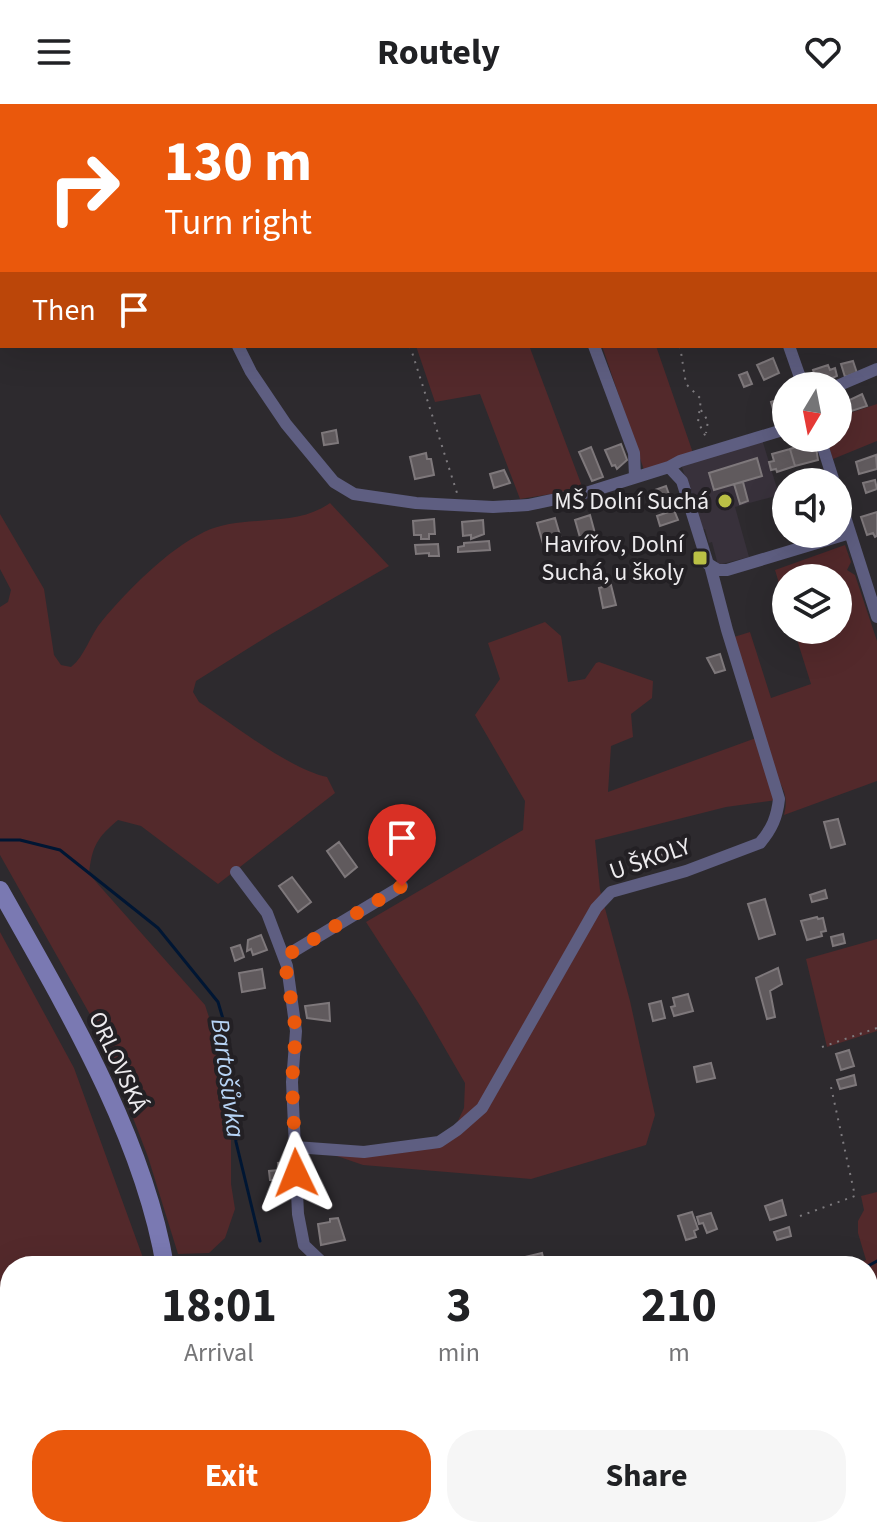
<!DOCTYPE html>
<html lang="en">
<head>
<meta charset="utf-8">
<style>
	:root { --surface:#fff; --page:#f6f6f6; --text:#202124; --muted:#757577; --accent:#ea580c }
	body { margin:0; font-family:"Source Sans 3",sans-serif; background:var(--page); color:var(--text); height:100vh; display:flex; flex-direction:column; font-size:30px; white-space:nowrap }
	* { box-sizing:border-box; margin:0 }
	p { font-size:26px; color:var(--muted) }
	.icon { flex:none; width:44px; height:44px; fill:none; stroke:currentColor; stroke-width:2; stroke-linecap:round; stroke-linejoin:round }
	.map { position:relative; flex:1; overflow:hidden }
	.details { position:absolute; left:0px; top:1152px; width:878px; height:282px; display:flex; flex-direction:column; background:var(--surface); border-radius:32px 32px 0 0; box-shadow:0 8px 32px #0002 }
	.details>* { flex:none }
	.hud { position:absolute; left:0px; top:0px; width:878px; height:244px; box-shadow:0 8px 32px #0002; background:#ea580c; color:#fff; overflow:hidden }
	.needle { width:52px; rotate:190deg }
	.tools { position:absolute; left:772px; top:268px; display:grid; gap:16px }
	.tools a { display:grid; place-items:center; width:80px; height:80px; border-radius:50%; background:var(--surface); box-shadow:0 8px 32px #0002; font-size:40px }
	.pin { position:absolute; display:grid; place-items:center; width:68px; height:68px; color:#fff; margin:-82px -34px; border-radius:50% 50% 50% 0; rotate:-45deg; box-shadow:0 0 8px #0007 }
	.pin .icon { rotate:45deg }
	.me { position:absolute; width:88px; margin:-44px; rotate:358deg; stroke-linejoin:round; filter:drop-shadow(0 0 6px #0008) }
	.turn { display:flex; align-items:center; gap:28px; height:168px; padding:0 32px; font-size:36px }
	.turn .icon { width:104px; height:104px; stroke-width:2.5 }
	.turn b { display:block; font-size:56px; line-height:68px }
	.then { display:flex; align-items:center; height:76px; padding:0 32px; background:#0003; gap:16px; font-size:30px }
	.eta { display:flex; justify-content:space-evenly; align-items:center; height:136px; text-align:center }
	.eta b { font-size:48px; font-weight:700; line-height:56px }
	.action { display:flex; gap:16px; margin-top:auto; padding:16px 32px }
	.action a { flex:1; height:92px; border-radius:32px; background:var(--accent); color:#fff; font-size:32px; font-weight:700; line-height:92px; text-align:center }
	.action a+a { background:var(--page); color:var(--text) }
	header { display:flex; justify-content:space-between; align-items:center; height:104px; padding:0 32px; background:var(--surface); font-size:36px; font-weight:700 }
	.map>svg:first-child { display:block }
	.built { fill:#38313b }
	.green { fill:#53292b }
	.water { fill:#001633 }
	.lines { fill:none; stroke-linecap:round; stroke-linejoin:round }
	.stream { stroke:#001633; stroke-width:3 }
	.building { fill:#605a5d; stroke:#7e787b; stroke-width:2 }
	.path { stroke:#7e7b7f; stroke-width:2; stroke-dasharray:2 6; stroke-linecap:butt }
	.street { stroke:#5e5e81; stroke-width:12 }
	.secondary { stroke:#7a79b2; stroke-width:18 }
	.rail { stroke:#878488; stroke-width:3 }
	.route { stroke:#ea580c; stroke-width:14; stroke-dasharray:0 25.2 }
	.poi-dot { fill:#bac045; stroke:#232024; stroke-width:3 }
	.labels { text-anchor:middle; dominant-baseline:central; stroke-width:8; stroke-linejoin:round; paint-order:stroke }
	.poi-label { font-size:24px; fill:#edebee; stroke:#232024; text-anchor:end }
	.street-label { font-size:24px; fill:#edebee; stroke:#232024 }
	.water-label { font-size:26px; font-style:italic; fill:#b7d4f6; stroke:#232024 }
</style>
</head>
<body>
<header><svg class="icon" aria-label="menu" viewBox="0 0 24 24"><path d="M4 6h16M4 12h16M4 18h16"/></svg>Routely<svg class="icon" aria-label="heart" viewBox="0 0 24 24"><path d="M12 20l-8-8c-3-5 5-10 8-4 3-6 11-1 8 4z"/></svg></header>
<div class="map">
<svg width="877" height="1433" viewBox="0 0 877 1433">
	<rect width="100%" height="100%" fill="#2d2a2e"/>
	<path class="built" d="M761,332L779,391L735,403L749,453L718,461L712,438L709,439L705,425H702L680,357Z"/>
	<path class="green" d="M416,242H534L530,244L583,385L520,395L480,290L435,298Z
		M602,242H656L693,349L644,366Z
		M877,300V337L833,355L826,334H838V313Z
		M330,399L389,462L273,529L196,577L193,588L199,598C233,620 289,665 327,673L335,689L218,780L141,722L118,716C97,734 92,742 89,770L205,901L231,980V1080L235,1105L225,1134L209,1149L178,1150L148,1053L101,930L0,751V503L8,498L11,486L0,465V410L44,485L54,551L61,561L71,563C85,552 90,531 102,517C128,486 167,446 204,428C243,409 294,425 330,399Z
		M845,441L851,458L847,466L855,471L877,537V677L784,711C788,694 785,686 775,671L734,533L750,528L771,594L811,580L794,526H838V474H786V502L775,466Z
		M545,518L561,532L568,578L585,575L596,559L599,558L653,577L652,594L631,610L633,633L611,642L608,688L756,634L777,696L726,703L595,736L600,786L630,897L655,1011L646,1041L531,1075L363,1061L337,1052L438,1042L456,1021L464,1004L465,979L421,903L366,818L523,726L525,697L475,611L500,575L488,539Z
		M0,828L74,964L146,1162H10V1210L0,1212Z
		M877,835V927L827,943L806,855Z
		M877,1088V1199L868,1203V1162H851L866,1156L858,1129V1117L864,1106L861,1092Z
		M10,1236V1424H150L147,1433H0V1238Z
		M877,1364V1433H666L664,1424H868V1365Z"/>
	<path class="water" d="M212,1424H322L319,1433H208Z"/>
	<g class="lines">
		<path class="stream" d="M0,736H20L60,746L158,824L218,898L226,925L236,1038L260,1137
			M868,1162L877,1157
			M748,1424L769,1433"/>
	</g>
	<path class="building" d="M773,254L779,269L764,276L757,261Z
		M853,257L857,269L845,273L841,260Z
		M828,261L830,266L835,264L837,272L832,274L833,277L818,282L813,266Z
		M747,268L752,280L744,283L739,271Z
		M862,290L867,302L842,310L839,301Z
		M786,293V311L781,313L777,303L773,305L771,298Z
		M336,326L338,339L324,341L322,329Z
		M815,337L818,356L795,362L790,345Z
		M621,340L627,356L617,365L615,361L612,362L605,346Z
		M591,343L603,373L592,377L579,348Z
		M790,345L795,362L777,368L776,365L771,366L769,358L774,357L772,350Z
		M426,349L427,355H431L434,371L415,375L410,353Z
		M876,351L877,365L859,370L856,358Z
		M757,354L762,372L714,386L709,369Z
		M504,366L510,379L494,384L490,370Z
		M875,376L877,385L866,389L863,379Z
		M743,378L748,397L740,400L734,380Z
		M666,382L671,396L665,398L666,402L660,404L658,401L654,402L649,388Z
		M674,406L678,416L660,422L657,412Z
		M877,408V432L875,433L873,429L867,431L861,413Z
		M590,411L596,433L581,437L575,416Z
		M555,414L562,438L544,443L537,419Z
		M434,415L435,430H429V435H421V431H414L413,417Z
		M483,416L484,430L471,435V431L463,432L462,418Z
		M489,437L490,446L458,448V443L464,442V439Z
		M438,440L439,452H429V449L416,450L415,441Z
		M611,481L616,501L603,504L599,484Z
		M720,550L725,566L715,569L707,554Z
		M838,715L845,740L831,744L824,718Z
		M339,738L357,763L345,773L327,747Z
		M665,750L667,760L655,762L653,753Z
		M292,773L311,798L298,808L279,782Z
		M825,786L827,794L812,798L810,791Z
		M765,795L775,830L759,835L748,800Z
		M817,813L818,815L823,814L826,827L821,828L822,832L807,836L801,817Z
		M843,830L845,839L833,842L831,833Z
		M261,831L267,846L253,851L251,845L247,847L248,836Z
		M240,841L244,853L235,857L231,844Z
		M778,864L782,880L770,887L775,913L767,915L756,874Z
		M262,865L265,884L242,888L239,869Z
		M688,890L693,907L674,912L671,903L675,902L673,894Z
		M661,897L665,914L653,917L649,900Z
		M329,899L330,917L307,914L305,902Z
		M849,946L854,962L841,966L836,950Z
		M711,959L715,974L697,978L694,963Z
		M854,971L856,981L840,985L837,976Z
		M287,1058L288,1071L293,1072V1080H289L290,1086L276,1087L275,1076H270L269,1067L279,1066L278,1059Z
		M782,1096L786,1111L770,1116L765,1102Z
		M692,1108L698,1125L694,1127L696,1133L686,1136L678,1112Z
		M711,1109L717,1125L707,1129L703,1119L699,1120L697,1113Z
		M338,1114L345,1136L321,1141L318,1120L330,1118V1115Z
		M789,1123L791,1132L777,1136L774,1128Z
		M542,1149L545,1162H527L525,1153Z"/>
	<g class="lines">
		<path class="path" d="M267,0L268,2
			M144,2L146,0
			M410,242L457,389
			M680,242L686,280L701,295L698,318L707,335
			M701,306L708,317L706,329
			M822,943L877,924
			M800,1112L855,1092L831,983
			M137,1162L147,1160
			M0,1208L10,1206"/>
		<path class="street" d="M697,0L698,2
			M867,0L868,2
			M764,2L769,0
			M876,23L877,26
			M0,130L2,129
			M238,242L251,268L286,320L334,378L354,390L416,399L493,403L528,401L589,388L669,363L682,377L708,460L718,466H727L850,429
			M594,242L634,349L635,373
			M789,242L803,282
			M837,282L877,265
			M820,334L834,378
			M669,363L680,357L786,325
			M838,391L877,513
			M236,768L267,809L287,862L296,927L292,978L298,1110L304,1141L326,1162
			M284,853L402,782
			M295,1043L364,1048L439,1038L457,1026L482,1004L596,804L611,788L686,767L760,739C772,725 777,713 779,695L727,526L710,461
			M0,1224L10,1221
			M868,1361L877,1359
			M536,1424L537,1433"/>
		<path class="secondary" d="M0,786C64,900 143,1031 165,1162
			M168,1433L169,1424"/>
		<path class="rail" d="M109,2L111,0
			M0,102L2,100"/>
	</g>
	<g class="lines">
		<path class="route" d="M296,1069L292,978L296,927L284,853L402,782"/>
	</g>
	<g class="poi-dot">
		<circle cx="725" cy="397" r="8"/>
		<rect x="692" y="446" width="16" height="16" rx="4"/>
	</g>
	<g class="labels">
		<g class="poi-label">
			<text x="709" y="397">MŠ Dolní Suchá</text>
			<text x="684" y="440">Havířov, Dolní<tspan x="684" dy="28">Suchá, u školy</tspan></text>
		</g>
		<g class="street-label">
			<text transform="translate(650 755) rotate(-19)">U ŠKOLY</text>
			<text transform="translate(118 958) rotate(65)">ORLOVSKÁ</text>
		</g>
		<g class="water-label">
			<text transform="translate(228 974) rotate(82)">Bartošůvka</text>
		</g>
	</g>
</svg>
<div class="tools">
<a><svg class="needle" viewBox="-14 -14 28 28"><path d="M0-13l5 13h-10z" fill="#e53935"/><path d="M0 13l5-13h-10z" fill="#757577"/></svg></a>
<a><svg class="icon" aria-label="sound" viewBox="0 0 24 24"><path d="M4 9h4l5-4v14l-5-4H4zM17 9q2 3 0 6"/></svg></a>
<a><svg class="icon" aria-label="layers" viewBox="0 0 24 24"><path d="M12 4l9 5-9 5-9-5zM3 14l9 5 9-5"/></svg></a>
</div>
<div class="pin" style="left:402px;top:782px;background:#d93025"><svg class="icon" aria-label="arrive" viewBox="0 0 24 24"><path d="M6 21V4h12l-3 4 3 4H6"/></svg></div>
<svg class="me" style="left:296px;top:1069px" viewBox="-20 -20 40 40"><path d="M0-17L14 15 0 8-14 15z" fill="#ea580c" stroke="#fff" stroke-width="4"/></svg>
<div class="hud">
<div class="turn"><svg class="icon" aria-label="right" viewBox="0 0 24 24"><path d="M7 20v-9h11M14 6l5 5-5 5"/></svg><div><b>130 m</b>Turn right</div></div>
<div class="then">Then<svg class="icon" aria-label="arrive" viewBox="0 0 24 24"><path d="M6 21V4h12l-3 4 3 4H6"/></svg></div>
</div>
<section class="details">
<div class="eta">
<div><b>18:01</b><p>Arrival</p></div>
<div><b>3</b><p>min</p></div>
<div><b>210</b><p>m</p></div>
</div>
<div class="action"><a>Exit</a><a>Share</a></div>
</section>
</div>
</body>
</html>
